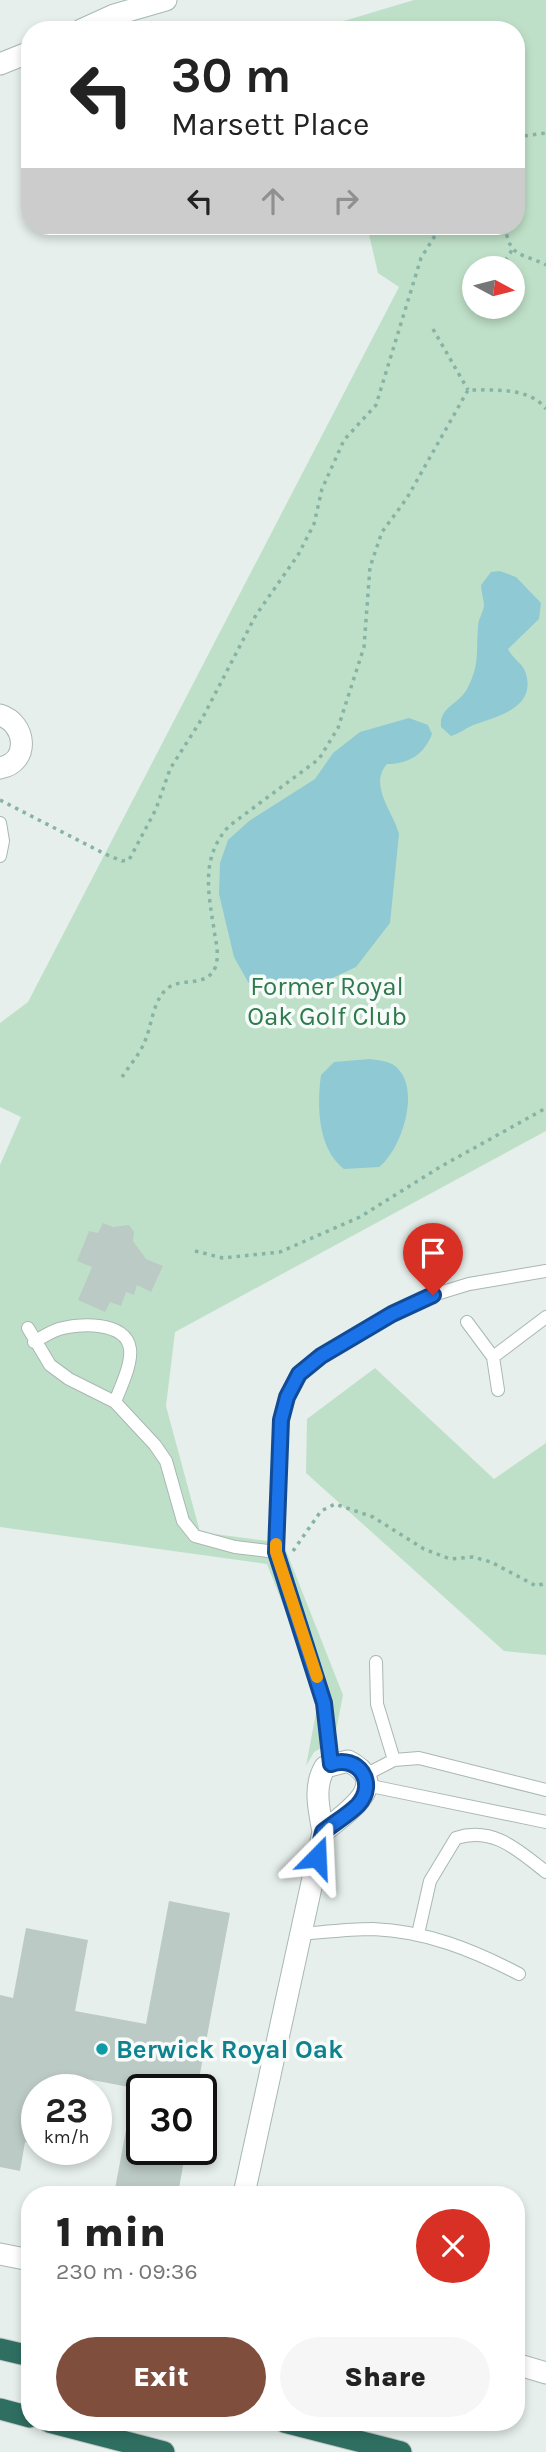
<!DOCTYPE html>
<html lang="en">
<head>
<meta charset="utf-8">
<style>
	:root { --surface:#fff; --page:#f6f6f6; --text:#222; --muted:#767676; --accent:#804e3d }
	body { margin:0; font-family:Karla,sans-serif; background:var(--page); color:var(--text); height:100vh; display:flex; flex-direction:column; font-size:26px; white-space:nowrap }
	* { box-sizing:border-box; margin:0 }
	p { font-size:23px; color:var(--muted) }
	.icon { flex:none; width:38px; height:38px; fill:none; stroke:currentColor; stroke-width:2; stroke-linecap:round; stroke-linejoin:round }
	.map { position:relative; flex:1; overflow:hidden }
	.drawer { position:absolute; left:21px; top:2186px; width:504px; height:245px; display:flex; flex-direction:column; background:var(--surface); border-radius:28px; box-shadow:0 4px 10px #0003 }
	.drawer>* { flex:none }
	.guide { position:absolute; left:21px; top:21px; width:504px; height:214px; border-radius:28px; box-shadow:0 4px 10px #0003; background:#fff; color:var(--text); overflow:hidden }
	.needle { width:46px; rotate:97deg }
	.tools { position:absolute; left:462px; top:256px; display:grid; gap:14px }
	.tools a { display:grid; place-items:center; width:63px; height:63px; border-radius:50%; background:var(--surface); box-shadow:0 4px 10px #0003; font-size:35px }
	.speed { position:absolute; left:21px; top:2074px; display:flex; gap:14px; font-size:35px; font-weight:700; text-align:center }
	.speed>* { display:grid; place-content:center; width:91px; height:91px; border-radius:50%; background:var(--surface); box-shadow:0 4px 10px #0003; line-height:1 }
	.speed small { font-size:18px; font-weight:400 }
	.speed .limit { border:4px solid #111; border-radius:10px; background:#fff; color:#111 }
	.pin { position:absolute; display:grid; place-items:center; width:60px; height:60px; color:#fff; margin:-72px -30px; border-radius:50% 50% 50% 0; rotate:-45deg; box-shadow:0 0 7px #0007 }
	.pin .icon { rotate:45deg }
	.me { position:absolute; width:77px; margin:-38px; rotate:21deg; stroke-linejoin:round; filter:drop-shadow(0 0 5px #0008) }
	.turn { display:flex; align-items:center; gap:24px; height:147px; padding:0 35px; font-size:32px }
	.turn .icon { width:91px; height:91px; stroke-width:2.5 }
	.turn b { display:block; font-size:49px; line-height:60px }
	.lanes { display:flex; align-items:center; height:66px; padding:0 35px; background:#0003; justify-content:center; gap:35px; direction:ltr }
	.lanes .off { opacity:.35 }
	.round { display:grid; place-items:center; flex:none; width:74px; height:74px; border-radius:37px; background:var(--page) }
	.summary { display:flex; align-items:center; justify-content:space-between; height:119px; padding:0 35px }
	h1 { font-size:42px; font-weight:800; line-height:52px }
	.action { display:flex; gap:14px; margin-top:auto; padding:14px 35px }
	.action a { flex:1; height:80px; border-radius:42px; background:var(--accent); color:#fff; font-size:28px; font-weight:800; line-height:80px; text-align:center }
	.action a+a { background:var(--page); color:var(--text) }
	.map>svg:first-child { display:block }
	.green { fill:#bfe0c8; fill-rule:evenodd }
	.water { fill:#8ec9d4 }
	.building { fill:#bbcac4 }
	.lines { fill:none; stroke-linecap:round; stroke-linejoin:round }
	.service-casing { stroke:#a8b8b2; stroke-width:14 }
	.minor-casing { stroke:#a8b8b2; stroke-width:23 }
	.tertiary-casing { stroke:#a8b8b2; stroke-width:23 }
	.motorway-casing { stroke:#c2cac8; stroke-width:23 }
	.path { stroke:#86b3a5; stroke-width:3.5; stroke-dasharray:3.5 5; stroke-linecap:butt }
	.service { stroke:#fff; stroke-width:12 }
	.minor { stroke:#fff; stroke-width:21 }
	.tertiary { stroke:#fff; stroke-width:21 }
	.motorway { stroke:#2f6f62; stroke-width:21 }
	.route-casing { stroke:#114b97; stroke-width:18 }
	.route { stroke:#1a73e8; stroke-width:12 }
	.slow { stroke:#f59e0b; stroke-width:12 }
	.culture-dot { fill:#0f9aa8; stroke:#f7fbf9; stroke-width:2.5 }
	.labels { text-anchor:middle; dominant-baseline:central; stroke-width:7; stroke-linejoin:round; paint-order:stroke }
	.park-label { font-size:26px; fill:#2d7a4b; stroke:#f7fbf9 }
	.culture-label { font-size:26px; font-weight:bold; fill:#0d838f; stroke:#f7fbf9; text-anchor:start }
</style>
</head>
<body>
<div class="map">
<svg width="546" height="2452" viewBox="0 0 546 2452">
	<rect width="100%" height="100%" fill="#e6efeb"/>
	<path class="green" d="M414,0H546V1131L175,1332L166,1406L200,1532L283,1543L343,1695L334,1741L314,1752L306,1766L319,1697L267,1564L0,1527V1165L21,1117L0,1107V1023L28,1002L399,287L378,273L367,226H516V30L317,29ZM474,268H513V306H474Z
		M375,1368L494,1479L546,1443V1655L504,1651L306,1473L307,1419Z"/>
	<path class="water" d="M500,571L516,577L541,603L539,619L508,649C512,658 522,663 525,671C538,706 500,716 476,724C467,727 461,733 451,736L441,727C439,707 458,705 467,689C480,665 476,652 478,627C478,619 483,613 484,606C484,599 481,592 481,585L491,572Z
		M409,718L428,725L432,734C424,755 408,764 387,764C368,785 394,813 399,834L390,923L356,967L326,981L278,995L265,993L248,982L234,957L219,894L220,863L228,840L249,821L315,779L333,753L360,732Z
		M370,1059C377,1060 386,1061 392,1064C424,1083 402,1150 379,1167L344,1169C317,1148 317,1105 321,1075L334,1062Z"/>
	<path class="building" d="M103,1223L113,1227L129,1225L134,1232L133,1241L146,1259L163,1266L151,1292L137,1285L134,1295L126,1292L121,1306L110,1302L105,1312L78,1300L92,1267L77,1261L89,1231L98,1233Z
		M169,1901L230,1913L197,2090H142V2149H186L178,2194H114L134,2088L61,2074L58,2090H37V2144L25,2142L20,2171L0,2167V1995L13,1998L26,1928L88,1940L75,2011L146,2024Z"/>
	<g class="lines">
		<g class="service-casing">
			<path id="service" d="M0,823L3,841L0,856
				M467,1322L493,1357
				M28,1328L50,1365L69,1379L115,1402L155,1445L166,1461L183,1521L195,1536L235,1547L276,1552
				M34,1342C42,1337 50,1332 59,1329C78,1323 127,1321 130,1349C132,1365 120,1388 115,1402
				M498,1390L493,1357L546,1317
				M376,1662L377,1704L394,1760
				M331,1764L324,1703L276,1552L281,1421L287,1397L299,1374L321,1356L392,1314L433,1295L469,1284L546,1271
				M365,1775L394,1760L419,1758L546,1790
				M366,1785L546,1822
				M301,1934C325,1932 349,1929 373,1929C426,1931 473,1950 519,1974
				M418,1934L430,1881L456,1838C493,1826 518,1850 546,1872"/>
		</g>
		<g class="minor-casing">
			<path id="minor" d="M81,30L114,15L166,0
				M0,64L30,52
				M0,715C26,723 31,762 0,768
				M244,2194L323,1832C319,1809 313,1787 325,1767L348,1761C394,1784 344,1814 323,1832"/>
		</g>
		<g class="tertiary-casing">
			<path id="tertiary" d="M0,2254L30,2260
				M516,2364L546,2373"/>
		</g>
		<g class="motorway-casing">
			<path id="motorway" d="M0,2349L30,2356
				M0,2409L30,2417
				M49,2422L164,2452
				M284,2422L401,2452"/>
		</g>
		<path class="path" d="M516,137L546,133
			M505,226C510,259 521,252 546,265
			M501,268L512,250
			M433,329L468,390
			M0,800L105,854L122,861L129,860L156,809L170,769L203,717L256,615L298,555L314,524L322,489L344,440L376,405L421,258L441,226
			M122,1077C129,1066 140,1054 145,1041C152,1025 153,999 168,988C182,977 206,988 215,968C219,958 217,946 215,936C209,895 199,859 229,826L319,759L338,728L364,647L370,567L382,532L407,498L468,390C492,390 530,387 546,409
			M195,1251L223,1258L280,1252L360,1217L440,1167L546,1108
			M293,1551L321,1511L335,1504L373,1517L424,1549L450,1559L473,1557L491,1562L536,1586L546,1583"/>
		<use href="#service" class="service"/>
		<use href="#minor" class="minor"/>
		<use href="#tertiary" class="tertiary"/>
		<use href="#motorway" class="motorway"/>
	</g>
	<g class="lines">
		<g class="route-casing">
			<path id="route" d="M317,1857L323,1832C334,1823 348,1815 358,1805C378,1783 358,1754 331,1764L324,1703L276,1552L281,1420L287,1397L299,1374L321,1356L392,1314L433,1295"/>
		</g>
		<use href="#route" class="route"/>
		<path class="slow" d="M276,1544V1552L317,1677"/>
	</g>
	<circle class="culture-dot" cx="102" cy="2049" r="7"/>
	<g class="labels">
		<g class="park-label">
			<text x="327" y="986">Former Royal<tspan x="327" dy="30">Oak Golf Club</tspan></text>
		</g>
		<g class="culture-label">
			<text x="116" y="2049">Berwick Royal Oak</text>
		</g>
	</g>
</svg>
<div class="tools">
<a><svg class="needle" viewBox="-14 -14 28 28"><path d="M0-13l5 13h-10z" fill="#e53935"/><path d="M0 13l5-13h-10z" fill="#767676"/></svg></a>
</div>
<div class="speed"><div>23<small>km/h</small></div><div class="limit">30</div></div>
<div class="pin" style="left:433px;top:1295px;background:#d93025"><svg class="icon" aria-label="arrive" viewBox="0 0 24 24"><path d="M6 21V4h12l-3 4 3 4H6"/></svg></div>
<svg class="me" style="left:317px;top:1857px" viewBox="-20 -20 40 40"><path d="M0-17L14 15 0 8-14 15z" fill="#1a73e8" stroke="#fff" stroke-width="4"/></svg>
<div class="guide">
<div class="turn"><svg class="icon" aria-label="left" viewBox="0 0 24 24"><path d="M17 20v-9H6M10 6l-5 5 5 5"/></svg><div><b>30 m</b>Marsett Place</div></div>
<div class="lanes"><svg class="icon" aria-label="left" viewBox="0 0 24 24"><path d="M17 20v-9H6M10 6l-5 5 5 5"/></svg><svg class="icon off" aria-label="ahead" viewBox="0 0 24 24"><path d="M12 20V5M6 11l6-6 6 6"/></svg><svg class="icon off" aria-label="right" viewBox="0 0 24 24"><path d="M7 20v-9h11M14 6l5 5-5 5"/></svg></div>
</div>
<section class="drawer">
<div class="summary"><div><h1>1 min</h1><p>230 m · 09:36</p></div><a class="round" style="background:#d93025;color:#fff"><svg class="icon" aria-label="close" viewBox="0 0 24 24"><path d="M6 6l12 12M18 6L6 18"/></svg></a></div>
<div class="action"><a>Exit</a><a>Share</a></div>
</section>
</div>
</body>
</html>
